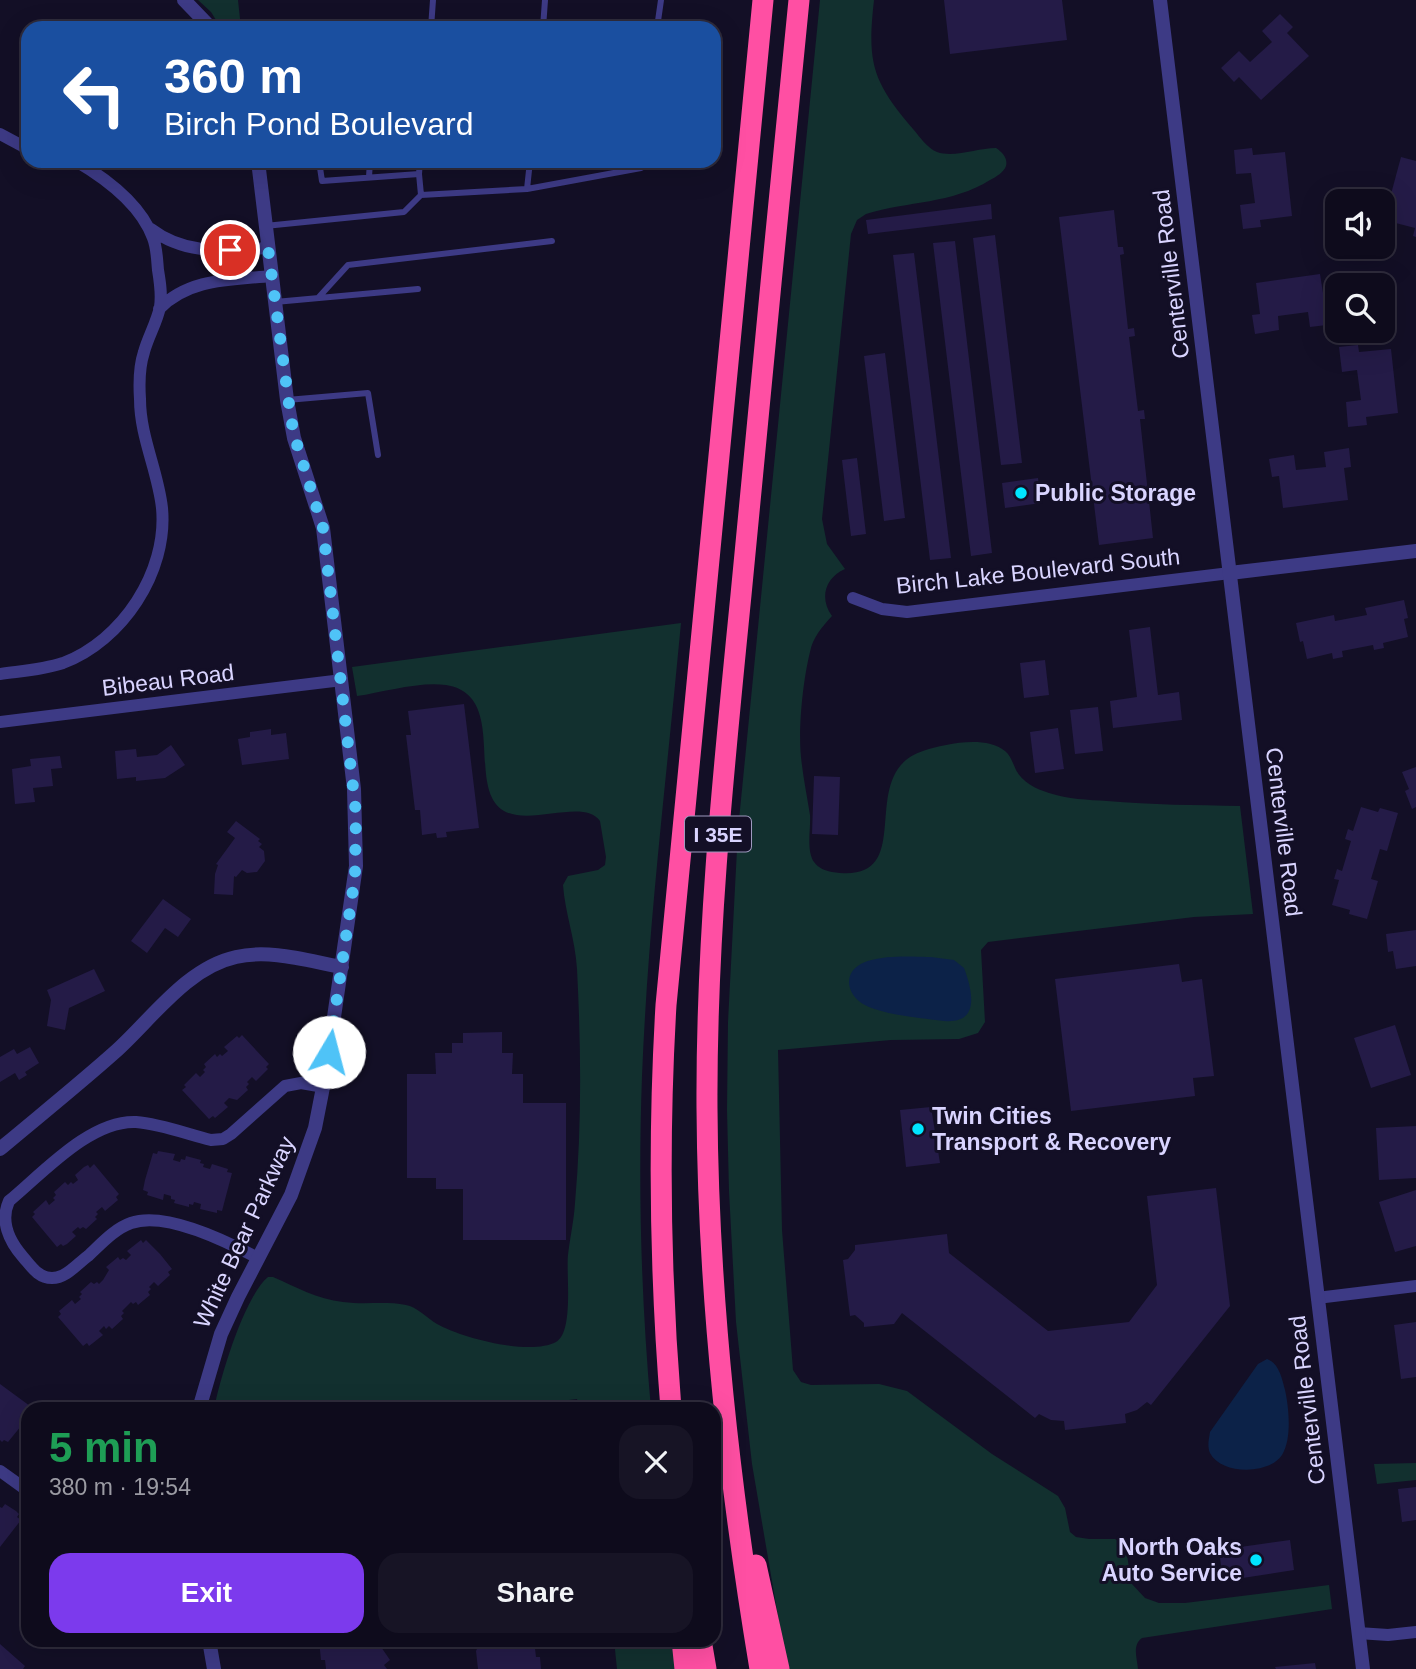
<!DOCTYPE html>
<html lang="en">
<head>
<meta charset="utf-8">
<style>
	:root { --surface:#0e0b1c; --page:#171425; --text:#f1f3f6; --muted:#9b9ba3; --line:#2e2b3b; --accent:#7c3aed }
	body { margin:0; font-family:Helvetica,sans-serif; background:var(--page); color:var(--text); height:100vh; display:flex; flex-direction:column; font-size:26px; white-space:nowrap }
	* { box-sizing:border-box; margin:0 }
	p { font-size:23px; color:var(--muted) }
	.icon { flex:none; width:38px; height:38px; fill:none; stroke:currentColor; stroke-width:2; stroke-linecap:round; stroke-linejoin:round }
	.map { position:relative; flex:1; overflow:hidden }
	.panel { position:absolute; left:21px; top:1402px; width:700px; height:245px; display:flex; flex-direction:column; background:var(--surface); border-radius:21px; box-shadow:0 7px 28px #0002,0 0 0 2px var(--line) }
	.panel>* { flex:none }
	.top-card { position:absolute; left:21px; top:21px; width:700px; height:147px; border-radius:21px; box-shadow:0 7px 28px #0002,0 0 0 2px var(--line); background:#1a4fa0; color:#fff; overflow:hidden }
	.tools { position:absolute; left:1325px; top:189px; display:grid; gap:14px }
	.tools a { display:grid; place-items:center; width:70px; height:70px; border-radius:14px; background:var(--surface); box-shadow:0 7px 28px #0002,0 0 0 2px var(--line); font-size:35px }
	.pin { position:absolute; display:grid; place-items:center; width:60px; height:60px; color:#fff; margin:-30px; border:4px solid #fff; border-radius:50%; box-shadow:0 2px 7px #0007 }
	.me { position:absolute; width:77px; margin:-38px; rotate:8deg; stroke-linejoin:round; filter:drop-shadow(0 0 5px #0008) }
	.turn { display:flex; align-items:center; gap:24px; height:147px; padding:0 28px; font-size:32px }
	.turn .icon { width:91px; height:91px; stroke-width:2.5 }
	.turn b { display:block; font-size:49px; line-height:60px }
	.round { display:grid; place-items:center; flex:none; width:74px; height:74px; border-radius:21px; background:var(--page) }
	.headline { display:flex; align-items:center; justify-content:space-between; height:119px; padding:0 28px }
	h1 { font-size:42px; font-weight:800; line-height:52px; color:#1e9e55 }
	.button { display:flex; gap:14px; margin-top:auto; padding:14px 28px }
	.button a { flex:1; height:80px; border-radius:21px; background:var(--accent); color:#fff; font-size:28px; font-weight:800; line-height:80px; text-align:center }
	.button a+a { background:var(--page); color:var(--text) }
	.map>svg:first-child { display:block }
	.green { fill:#12302f }
	.water { fill:#0c2248 }
	.building { fill:#241b47 }
	.lines { fill:none; stroke-linecap:round; stroke-linejoin:round }
	.service { stroke:#3d3a85; stroke-width:6 }
	.minor { stroke:#3d3a85; stroke-width:12 }
	.tertiary { stroke:#3d3a85; stroke-width:14 }
	.motorway { stroke:#ff4fa3; stroke-width:21 }
	.route { stroke:#4fc3f7; stroke-width:12; stroke-dasharray:0 21.6 }
	.poi-dot { fill:#00e5ff; stroke:#130f26; stroke-width:2.5 }
	.labels { text-anchor:middle; dominant-baseline:central; stroke-width:6; stroke-linejoin:round; paint-order:stroke }
	.shield { fill:#130f26; stroke:#9e99be; stroke-width:2 }
	.shield-label { font-size:21px; font-weight:bold; fill:#d9d4ff }
	.street-label { font-size:23px; fill:#d9d4ff; stroke:#130f26 }
	.poi-label { font-size:23px; font-weight:bold; fill:#d9d4ff; stroke:#130f26; text-anchor:start }
</style>
</head>
<body>
<div class="map">
<svg width="1416" height="1669" viewBox="0 0 1416 1669">
	<rect width="100%" height="100%" fill="#130f26"/>
	<path class="green" d="M198,0H238L241,28H221L211,12Z
		M820,0H874C867,63 872,81 913,129C920,137 927,148 937,152C954,158 978,148 996,148C1002,152 1008,158 1006,166C1004,172 996,177 990,180C952,204 908,201 866,214L857,220L851,234L822,519L827,544L845,569C825,578 819,598 832,616C822,627 813,637 810,652C803,680 798,728 801,757C803,777 807,796 810,815C811,829 806,850 814,862C818,868 826,871 832,872C923,886 852,774 923,751C945,744 985,735 1005,751C1011,756 1013,764 1016,770C1022,782 1036,789 1049,793C1068,799 1088,800 1107,801C1151,805 1196,805 1240,806L1253,914L1194,917L988,942L981,950L985,1022L978,1033L959,1039L891,1040L778,1050L782,1230L793,1370L801,1382L811,1385L879,1384L907,1391L992,1454L1058,1496L1065,1508L1070,1532L1076,1537L1089,1539H1115L1122,1543L1127,1554L1131,1583L1145,1598L1159,1603H1185L1329,1585L1332,1609L1142,1638C1132,1645 1137,1658 1138,1669H787L752,1464L736,1322L729,1191L727,1110L728,1022L738,830Z
		M681,623C667,774 648,925 642,1076C638,1187 641,1298 651,1409H579L577,1399L496,1409H214C220,1378 244,1297 268,1277H273C296,1287 317,1299 343,1302C364,1305 386,1301 406,1305C416,1306 428,1319 437,1324C462,1338 530,1356 556,1342C574,1332 566,1275 568,1255C570,1238 574,1220 575,1203C582,1126 581,1046 577,969C575,938 565,913 563,885L568,876L598,870L605,865L606,857L600,821C584,798 531,826 504,811C465,788 509,695 446,685C421,681 383,692 357,696L352,667Z
		M1416,1463V1480L1377,1484L1374,1464Z
		M614,1640H676L679,1669H617Z"/>
	<path class="water" d="M931,957L954,960L964,968C973,992 980,1024 944,1021C922,1018 882,1015 863,1004C855,999 849,991 849,982C850,951 910,957 931,957Z
		M1267,1359C1279,1363 1282,1379 1285,1390C1289,1408 1292,1439 1282,1455C1269,1475 1221,1475 1210,1453C1207,1446 1209,1439 1210,1432L1258,1364Z"/>
	<path class="building" d="M944,0H1062L1067,40L950,54Z
		M1280,14L1293,27L1287,33L1309,56L1261,100L1239,77L1234,82L1221,68L1239,51L1250,62L1272,42L1262,31Z
		M1252,148L1253,155L1285,152L1292,216L1260,220L1261,227L1243,229L1240,205L1255,203L1251,173L1236,174L1234,150Z
		M1401,157L1416,161V237L1413,236L1415,228L1384,220Z
		M991,204L992,219L868,234L866,220Z
		M1114,210L1118,247H1123L1124,254L1120,255L1128,329L1134,328L1135,336L1129,337L1138,411L1144,410L1145,419H1140L1148,493H1154L1155,501H1149L1153,538L1099,545L1059,217Z
		M995,235L1022,463L1001,465L973,238Z
		M955,241L992,553L971,556L933,243Z
		M914,253L951,558L930,560L893,255Z
		M1320,274L1325,306L1332,305L1335,324L1310,327L1308,312L1278,316L1279,330L1255,334L1252,315L1260,314L1256,283Z
		M1358,345L1359,352L1391,349L1398,413L1366,417L1367,425L1348,427L1346,402L1361,400L1357,370L1342,372L1339,347Z
		M885,353L905,518L884,521L864,356Z
		M1349,448L1351,467L1344,468L1348,500L1283,508L1279,476L1272,477L1269,459L1294,455L1296,470L1326,467L1324,452Z
		M857,458L866,534L851,536L842,460Z
		M1038,478L1041,503L1005,508L1002,483Z
		M1404,600L1408,618L1404,619L1408,637L1383,643L1384,648L1374,650L1373,645L1342,651L1343,657L1333,659L1332,653L1307,659L1303,641L1300,642L1296,623L1334,615L1335,621L1367,615L1365,608Z
		M1150,627L1158,695L1179,692L1182,720L1113,728L1110,701L1137,697L1129,630Z
		M1045,660L1049,695L1024,698L1020,663Z
		M464,704L479,828L446,832L447,837L437,838L436,833L422,835L420,810H415L406,735H411L408,711Z
		M1098,707L1103,751L1075,754L1070,710Z
		M1058,728L1064,769L1035,773L1030,732Z
		M271,729V735L286,733L289,759L242,765L238,739L250,737V732Z
		M171,745L185,765L165,778L136,781V777L117,779L115,751L136,749L137,757L157,755Z
		M60,756L62,768L51,769L53,786L33,788L35,802L15,804L12,769L31,766L30,759Z
		M1416,767V807L1412,809L1405,791L1409,789L1402,772Z
		M814,776L840,777L838,835L812,834Z
		M1361,807L1378,812L1380,808L1398,813L1387,851L1380,849L1371,879L1378,881L1367,919L1349,914L1350,910L1332,905L1339,880L1334,879L1337,869L1342,871L1351,841L1345,839L1348,829L1353,831Z
		M236,821L260,839L258,841L262,844L259,847L264,851L265,861L257,872L247,873L242,870L236,877L234,876L233,895L214,894L215,874L218,865L216,864L235,838L227,832Z
		M163,899L191,919L178,937L165,928L147,953L131,941Z
		M1416,930V966L1396,969L1393,951L1388,952L1386,934Z
		M1179,964L1182,982L1202,979L1214,1076L1193,1078L1195,1096L1071,1111L1055,979Z
		M94,969L105,991L69,1008L65,1030L47,1026L51,1000L47,990Z
		M1395,1025L1411,1075L1371,1088L1354,1038Z
		M502,1032V1053H513L512,1074H523V1103H566V1240H463V1189H436V1178H407V1074H436L435,1053H452V1043H463V1033Z
		M242,1035L269,1064L266,1067L268,1069L256,1081L252,1077L247,1082L249,1084L246,1087L248,1090L237,1100L229,1098L224,1103L228,1107L215,1118L213,1116L209,1119L182,1090L186,1087L184,1085L196,1073L200,1077L205,1072L203,1070L206,1067L204,1064L215,1054L217,1057L220,1054L222,1056L228,1051L224,1047L237,1036L239,1038Z
		M30,1047L39,1063L25,1072L27,1075L19,1080L15,1073L0,1082V1057L14,1049L17,1054Z
		M931,1107L940,1163L906,1167L900,1110Z
		M1416,1126V1178L1379,1180L1376,1128Z
		M158,1151L175,1154L173,1160L180,1162L181,1159L185,1160L186,1156L201,1160L200,1163L204,1164L203,1167L210,1169L212,1164L228,1169L227,1172L232,1173L222,1211L217,1210V1213L200,1209L201,1204L194,1202L193,1205L189,1204V1207L174,1203L175,1200L171,1199V1196L164,1194L163,1200L147,1195L148,1192L143,1190L145,1180L153,1153L157,1154Z
		M94,1164L119,1194L116,1197L118,1200L105,1211L102,1207L96,1212L98,1214L95,1217L97,1219L86,1229L83,1227L80,1229L78,1227L72,1232L76,1236L67,1244L63,1246L61,1244L57,1247L32,1217L35,1214L33,1212L46,1200L49,1205L55,1200L53,1198L56,1195L54,1192L65,1182L68,1185L71,1182L73,1184L78,1180L75,1175L84,1167L88,1165L90,1168Z
		M1216,1188L1230,1306L1151,1405L1147,1402L1137,1410L1125,1414L1126,1423L1065,1430L1064,1421L1051,1420L1039,1414L1035,1418L902,1313L894,1324L864,1327V1323L855,1315L850,1316L843,1260L848,1259L855,1250V1245L947,1234L949,1253L1048,1331L1129,1322L1157,1285L1147,1196Z
		M1416,1190V1246L1395,1252L1379,1202Z
		M141,1240L143,1243L146,1240L160,1254L172,1269L168,1272L170,1275L158,1286L154,1282L149,1287L151,1289L148,1292L150,1295L138,1305L136,1302L133,1304L131,1302L122,1311L124,1313L121,1316L123,1319L112,1329L109,1326L106,1329L104,1326L99,1331L103,1335L93,1343L89,1346L87,1343L83,1346L58,1317L61,1314L59,1311L72,1300L75,1304L81,1299L79,1297L82,1294L80,1292L91,1282L94,1284L97,1282L99,1284L103,1280L109,1270L106,1267L118,1257L120,1260L123,1258L126,1260L131,1255L127,1251Z
		M1416,1322V1377L1401,1379L1394,1325Z
		M0,1384L30,1406L26,1420L8,1442L4,1440L2,1442L0,1440Z
		M1416,1487V1520L1402,1522L1398,1489Z
		M5,1504L16,1511L19,1514L17,1517L21,1520L0,1547V1507L2,1508Z
		M1290,1540L1294,1570L1223,1581L1219,1550Z
		M319,1640H385L379,1644L390,1660L384,1665L387,1669H326L325,1660H321Z
		M474,1640H534L536,1657H540L541,1669H478L476,1651L480,1643Z
		M0,1644L25,1666L23,1669H0Z
		M1315,1663L1316,1669H1276L1275,1667Z"/>
	<g class="lines">
		<path class="service" d="M431,28L433,0
			M543,28L545,0
			M657,28L661,0
			M319,161L322,181L419,174L420,161
			M419,174L421,195
			M369,177L370,161
			M527,189L530,161
			M265,226L404,212L421,195L527,189L641,168L642,161
			M318,298L348,265L552,241
			M275,302L418,289
			M287,400L368,393L378,455"/>
		<path class="minor" d="M0,134L28,149
			M151,229C186,256 226,250 268,248
			M159,309C189,278 231,280 271,276
			M853,598L882,609L907,612L1230,573
			M0,674C21,671 42,670 63,663C122,641 168,572 162,508C158,471 140,437 140,399C139,384 139,367 144,352C148,337 157,322 160,307C162,294 160,282 158,270C157,260 157,248 153,238C141,205 105,178 76,161
			M0,722L342,680
			M258,1258C228,1242 165,1211 131,1223C114,1229 101,1244 88,1256C77,1264 66,1278 52,1278C38,1278 31,1266 23,1257C9,1241 0,1221 9,1201C43,1173 90,1120 136,1122C161,1124 187,1134 211,1140L223,1139L231,1134L285,1086L301,1083L324,1087
			M1317,1298L1416,1286
			M0,1471L28,1491
			M1358,1633L1388,1635L1416,1632"/>
		<path class="tertiary" d="M184,0L211,28
			M1160,0L1363,1669
			M1230,573L1416,551
			M0,1149C38,1117 78,1085 115,1052C151,1020 186,968 236,957C270,949 308,961 342,967
			M199,1409L221,1334L238,1297L291,1195L315,1128L326,1072L356,866L354,789L323,528L294,438L287,400L258,161
			M209,1640L214,1669"/>
		<path class="motorway" d="M671,1409C660,1274 658,1140 666,1005L763,0
			M756,1565L779,1669
			M682,1640L685,1669
			M701,1640L706,1669
			M760,1669C729,1483 708,1297 707,1108C706,936 724,766 741,595C760,397 779,198 799,0"/>
	</g>
	<g class="lines">
		<path class="route" d="M230,250L268,248L291,419L295,438L323,528L356,813L355,876L329,1052"/>
	</g>
	<g class="poi-dot">
		<circle cx="1021" cy="493" r="7"/>
		<circle cx="918" cy="1129" r="7"/>
		<circle cx="1256" cy="1560" r="7"/>
	</g>
	<g class="labels">
		<rect class="shield" x="685" y="816.5" width="66" height="35" rx="5"/>
		<g class="shield-label">
			<text x="718" y="834">I 35E</text>
		</g>
		<g class="street-label">
			<text transform="translate(1171 274) rotate(-97)">Centerville Road</text>
			<text transform="translate(1038 571) rotate(-6)">Birch Lake Boulevard South</text>
			<text transform="translate(168 680) rotate(-7)">Bibeau Road</text>
			<text transform="translate(1284 832) rotate(83)">Centerville Road</text>
			<text transform="translate(244 1232) rotate(-65)">White Bear Parkway</text>
			<text transform="translate(1307 1400) rotate(-97)">Centerville Road</text>
		</g>
		<g class="poi-label">
			<text x="1035" y="493">Public Storage</text>
			<text x="932" y="1116">Twin Cities<tspan x="932" dy="26">Transport &amp; Recovery</tspan></text>
			<text x="1242" y="1547" text-anchor="end">North Oaks<tspan x="1242" dy="26">Auto Service</tspan></text>
		</g>
	</g>
</svg>
<div class="tools">
<a><svg class="icon" aria-label="sound" viewBox="0 0 24 24"><path d="M4 9h4l5-4v14l-5-4H4zM17 9q2 3 0 6"/></svg></a>
<a><svg class="icon" aria-label="search" viewBox="0 0 24 24"><circle cx="10" cy="10" r="6"/><path d="M15 15l6 6"/></svg></a>
</div>
<div class="pin" style="left:230px;top:250px;background:#d93025"><svg class="icon" aria-label="arrive" viewBox="0 0 24 24"><path d="M6 21V4h12l-3 4 3 4H6"/></svg></div>
<svg class="me" style="left:329px;top:1052px" viewBox="-20 -20 40 40"><circle r="19" fill="#fff"/><path d="M0-13L10 11 0 6-10 11z" fill="#4fc3f7"/></svg>
<div class="top-card">
<div class="turn"><svg class="icon" aria-label="left" viewBox="0 0 24 24"><path d="M17 20v-9H6M10 6l-5 5 5 5"/></svg><div><b>360 m</b>Birch Pond Boulevard</div></div>
</div>
<section class="panel">
<div class="headline"><div><h1>5 min</h1><p>380 m · 19:54</p></div><a class="round"><svg class="icon" aria-label="close" viewBox="0 0 24 24"><path d="M6 6l12 12M18 6L6 18"/></svg></a></div>
<div class="button"><a>Exit</a><a>Share</a></div>
</section>
</div>
</body>
</html>
